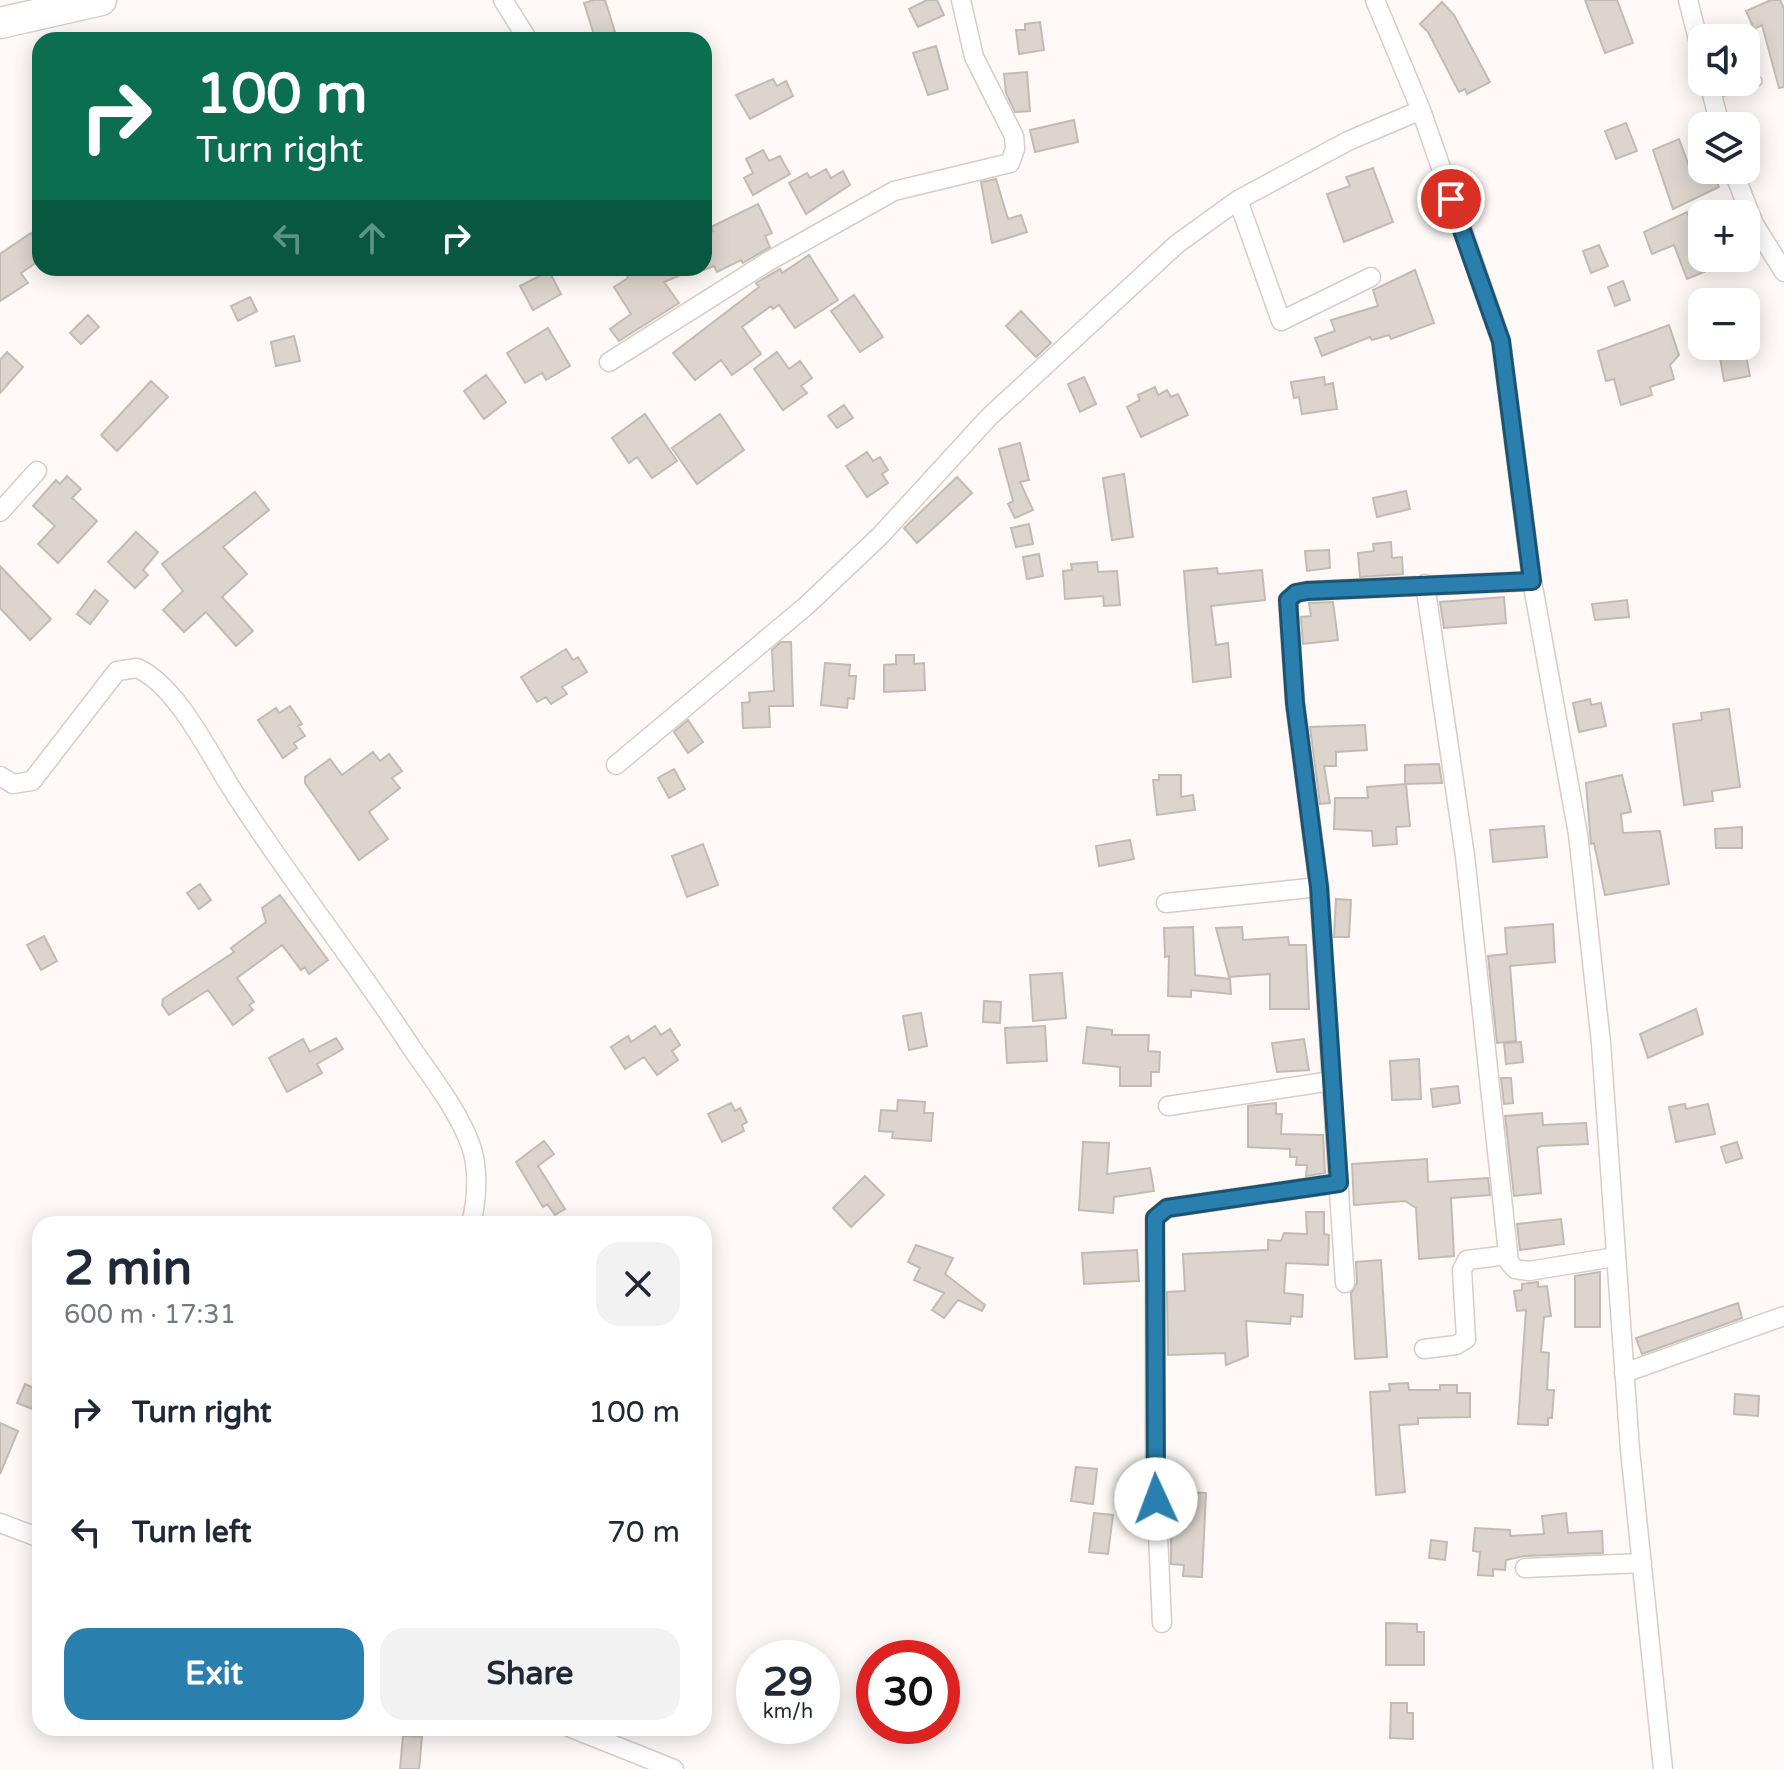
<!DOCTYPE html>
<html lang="en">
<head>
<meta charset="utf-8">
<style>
	:root { --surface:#fff; --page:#f2f2f3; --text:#1f2937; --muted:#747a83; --accent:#2980af }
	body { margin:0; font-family:"Varela Round",sans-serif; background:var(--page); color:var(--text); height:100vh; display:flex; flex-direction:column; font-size:30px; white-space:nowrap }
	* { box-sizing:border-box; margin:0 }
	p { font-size:26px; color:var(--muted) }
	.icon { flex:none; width:44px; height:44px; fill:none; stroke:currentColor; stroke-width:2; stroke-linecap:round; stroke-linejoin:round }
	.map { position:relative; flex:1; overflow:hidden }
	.side { position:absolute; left:32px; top:1216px; width:680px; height:520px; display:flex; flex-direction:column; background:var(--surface); border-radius:24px; box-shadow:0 4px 20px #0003 }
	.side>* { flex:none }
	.guide { position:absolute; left:32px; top:32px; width:680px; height:244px; border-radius:24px; box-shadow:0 4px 20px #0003; background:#0b6e4f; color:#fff; overflow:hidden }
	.fabs { position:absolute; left:1688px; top:24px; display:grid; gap:16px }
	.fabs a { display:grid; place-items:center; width:72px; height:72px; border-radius:16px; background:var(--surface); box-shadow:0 4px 20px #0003; font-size:40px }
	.speed { position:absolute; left:736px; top:1640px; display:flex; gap:16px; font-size:40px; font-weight:700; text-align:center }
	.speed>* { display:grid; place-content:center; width:104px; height:104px; border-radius:50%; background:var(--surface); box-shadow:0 4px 20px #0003; line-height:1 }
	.speed small { font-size:20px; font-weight:400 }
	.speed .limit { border:12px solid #d22; background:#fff; color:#111 }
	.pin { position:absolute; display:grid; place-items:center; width:68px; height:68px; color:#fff; margin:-34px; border:4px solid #fff; border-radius:50%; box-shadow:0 2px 8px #0007 }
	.me { position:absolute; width:88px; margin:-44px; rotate:358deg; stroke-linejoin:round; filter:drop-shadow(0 0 6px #0008) }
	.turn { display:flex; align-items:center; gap:28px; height:168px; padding:0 32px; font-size:36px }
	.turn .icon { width:104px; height:104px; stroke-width:2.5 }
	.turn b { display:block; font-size:56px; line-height:68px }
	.lanes { display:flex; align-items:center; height:76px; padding:0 32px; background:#0003; justify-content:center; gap:40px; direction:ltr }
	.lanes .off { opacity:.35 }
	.round { display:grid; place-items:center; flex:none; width:84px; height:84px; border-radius:24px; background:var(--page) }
	.head { display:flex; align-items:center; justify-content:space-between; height:136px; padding:0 32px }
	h1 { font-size:48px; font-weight:800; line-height:60px }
	.action { display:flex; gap:16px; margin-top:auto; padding:16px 32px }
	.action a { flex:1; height:92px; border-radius:24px; background:var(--accent); color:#fff; font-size:32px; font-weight:800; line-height:92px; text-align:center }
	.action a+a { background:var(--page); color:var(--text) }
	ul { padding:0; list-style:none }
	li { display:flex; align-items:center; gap:24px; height:120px; padding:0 32px }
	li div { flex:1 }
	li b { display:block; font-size:30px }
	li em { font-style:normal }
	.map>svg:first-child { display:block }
	.building { fill:#ddd5cd; stroke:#c3bbb3; stroke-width:2 }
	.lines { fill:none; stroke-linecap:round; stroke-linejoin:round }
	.service-casing { stroke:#d7ccc8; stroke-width:12 }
	.minor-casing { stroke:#d7ccc8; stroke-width:21 }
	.trunk-casing { stroke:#d7ccc8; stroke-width:33 }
	.service { stroke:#fff; stroke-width:9 }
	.minor { stroke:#fff; stroke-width:18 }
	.trunk { stroke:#fff; stroke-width:30 }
	.route-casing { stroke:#1b5372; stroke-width:20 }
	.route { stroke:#2980af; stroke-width:14 }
</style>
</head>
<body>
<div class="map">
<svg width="1784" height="1769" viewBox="0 0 1784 1769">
	<rect width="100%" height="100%" fill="#fef9f7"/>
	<path class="building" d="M594,0H605L615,32L595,38L584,3Z
		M927,0H937L944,15L918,27L909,9Z
		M1585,0H1617L1633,43L1605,53Z
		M1771,0H1780L1784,8V87L1779,88L1762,25L1754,29L1746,11Z
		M1442,2L1454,15L1490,82L1467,94L1465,89L1459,92L1428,32L1420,24Z
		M1040,22L1044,50L1019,54L1016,30H1025V24Z
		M936,46L948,89L928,95L913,53Z
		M1027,72L1030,111L1015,112L1006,93L1004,74Z
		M773,79L777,86L786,81L793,96L750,119L736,95Z
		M1074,120L1078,142L1035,152L1030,130Z
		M1626,123L1637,151L1616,159L1605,131Z
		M1679,139L1689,166L1702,161V170H1712L1719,187L1673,209L1653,150Z
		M763,150L769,161L780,156L790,174L753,195L744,178L753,173L746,159Z
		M1373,168L1393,222L1344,242L1327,194L1350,186L1346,177Z
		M826,169L831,178L843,171L850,185L806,214L789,183L807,173L810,178Z
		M996,179L1008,219L1021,215L1027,232L992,243L981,182Z
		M758,204L772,233L765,236L770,247L743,263L741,260L717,272L714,266L704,270V236L713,231L711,227Z
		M1687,212L1709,270L1687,279L1674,245L1652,254L1644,232Z
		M31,233L40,247V260L21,273L28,283L0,301V254Z
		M1599,245L1608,266L1591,273L1583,251Z
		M809,255L838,300L795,328L779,305L773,309L771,306L742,327L761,354L732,375L721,360L695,380L673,353L759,287L756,283L780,269L782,273Z
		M623,268H697L664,282L679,303L619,341L610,329L631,314L614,287L628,278Z
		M1415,270L1434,323L1391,339L1389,335L1372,340L1370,337L1322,356L1315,338L1335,331L1331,320L1378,306L1373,290Z
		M549,271L561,294L533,310L520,286Z
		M1623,281L1630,300L1615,306L1608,287Z
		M854,295L883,337L860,352L831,311Z
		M250,297L257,311L238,321L231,306Z
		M1021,311L1051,343L1036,357L1006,326Z
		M88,315L99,327L81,344L70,333Z
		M1669,325L1679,355L1670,365L1674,379L1650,387L1652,395L1621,405L1614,379L1606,381L1598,351Z
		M548,328L570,366L546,380L542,373L525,383L507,353Z
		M294,336L300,361L276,366L271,342Z
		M1718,346H1744L1750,376L1724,381Z
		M7,352L23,367L0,393V360Z
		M777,352L789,369L800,361L812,378L801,386L807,393L783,410L754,369Z
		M486,375L506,402L484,419L464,391Z
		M1084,377L1096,404L1080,412L1068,384Z
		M1324,377L1325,385L1333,383L1337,409L1302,414L1299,397L1294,398L1291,382Z
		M151,381L168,397L117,451L101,435Z
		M1155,387L1158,395L1167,390L1171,397L1178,394L1188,415L1141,437L1127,407L1140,400L1138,395Z
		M844,405L853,418L837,428L828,416Z
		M645,414L677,461L652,478L637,457L629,463L612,438Z
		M720,414L744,450L697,484L672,448Z
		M1020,443L1029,480L1020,482L1033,510L1015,518L1008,504L1013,501L999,449Z
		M867,452L873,461L880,457L888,470L882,474L888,483L867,497L846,466Z
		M1124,474L1133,537L1112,540L1103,478Z
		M67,476L81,489L72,498L97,521L58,563L38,544L55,526L33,506L56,480L60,484Z
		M957,477L972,493L917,543L904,528Z
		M1406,491L1410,509L1377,517L1373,498Z
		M255,492L269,510L223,547L247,574L222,597L253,631L236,646L206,612L184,632L163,610L183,591L162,564Z
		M1029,524L1033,544L1016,547L1011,528Z
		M136,532L158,552L143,570L148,575L135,588L108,562Z
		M1391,542L1392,558L1402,557L1403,574L1360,577L1358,553L1374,551L1373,544Z
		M1329,550L1330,568L1307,571L1305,551Z
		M1039,554L1043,576L1027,579L1023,557Z
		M1097,562L1098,572L1117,571L1120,605L1104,606L1103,596L1065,599L1063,571L1072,570L1071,564Z
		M0,566L51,619L30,640L0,608Z
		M1217,568L1218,574L1262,570L1265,600L1211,606L1216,645L1228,643L1231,677L1193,682L1184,571Z
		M95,590L108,601L90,624L77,614Z
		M1504,597L1506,623L1444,628L1440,602Z
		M1627,600L1629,617L1595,620L1592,604Z
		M1333,602L1338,640L1303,644L1301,617L1311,616L1309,603Z
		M781,642H791L793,706H769L770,727L743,728L742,703L750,702L749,693L774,691L772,650Z
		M566,649L573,660L578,657L587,672L562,687L567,694L551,704L546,697L537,702L521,677Z
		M896,655H914V664L924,663L925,690L884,692V665L896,664Z
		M825,663L850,665L849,676H856L854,699L848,698L847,708L821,705Z
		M1590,699L1591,705L1601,703L1606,726L1579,732L1573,703Z
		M290,706L302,724L298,726L305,736L294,743L297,748L283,758L258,720L276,708L279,713Z
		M1729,709L1740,787L1712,791L1713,801L1684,805L1673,724L1702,720L1701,713Z
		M688,720L703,742L688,753L674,732Z
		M1365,725L1367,750L1336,752V766H1324L1330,803L1320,804L1310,727Z
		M373,752L380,761L389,754L402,771L392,778L400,788L369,812L388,839L359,860L305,783V777L330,759L342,775Z
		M1439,764L1442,783L1405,784V765Z
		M674,769L685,789L669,798L658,778Z
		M1159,775H1181V797L1193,795L1195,810L1157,815L1153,780H1159Z
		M1622,775L1631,812L1621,814L1623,833L1660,831L1669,884L1605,895L1594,843L1591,844L1586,783Z
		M1406,784L1410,826L1396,827L1397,844L1373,846L1372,831L1334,829L1335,798H1368L1367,787Z
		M1544,826L1547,857L1493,862L1490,830Z
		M1742,827V848H1716L1715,829Z
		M1130,840L1134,859L1099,866L1096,846Z
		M703,844L718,885L687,897L672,856Z
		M200,884L211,900L199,909L187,893Z
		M280,895L328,960L309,974L305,967L301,970L282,945L237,978L254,1002L249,1005L253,1010L233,1025L208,990L169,1015L162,1005L163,999L234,952L231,948L266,922L262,908Z
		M1336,899L1351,900L1349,937H1334Z
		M1553,924L1555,962L1510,966L1516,1041L1497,1043L1488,956L1507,954L1505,928Z
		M1193,927L1195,975L1230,979L1231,994L1191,990V997L1168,996L1169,956L1165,957L1164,928Z
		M1242,927L1243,940L1288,937L1289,945H1306L1309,1009H1270V974L1229,977L1216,928Z
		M44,936L57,961L41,970L27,945Z
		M1062,973L1066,1018L1033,1021L1030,975Z
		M984,1001L1001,1002L1000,1023L983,1022Z
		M1696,1009L1703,1034L1648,1058L1640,1034Z
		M921,1013L927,1046L909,1050L903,1016Z
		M655,1026L661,1035L670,1029L680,1045L672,1051L678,1060L657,1075L644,1057L625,1069L611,1047L628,1036L631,1042Z
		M1045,1026L1047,1061L1007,1063L1005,1028Z
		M1087,1027L1112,1030V1035H1149L1148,1051L1160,1052L1159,1072H1151V1086H1120V1067L1083,1063Z
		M336,1038L343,1049L317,1064L322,1073L287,1092L269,1058L303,1039L310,1052Z
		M1304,1039L1309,1070L1277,1072L1272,1043Z
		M1521,1042L1523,1062L1506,1064L1504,1043Z
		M1419,1059L1421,1099L1392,1100L1390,1061Z
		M1501,1078H1511L1513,1103L1504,1104Z
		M1458,1086L1460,1103L1433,1107L1431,1089Z
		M898,1100L925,1102L924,1113H933L931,1141L892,1138L893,1132L879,1131L881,1110L897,1111Z
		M731,1103L735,1111L740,1108L747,1122L742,1125L744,1131L722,1142L708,1114Z
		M1276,1103V1114H1282L1281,1134L1323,1135L1325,1173L1306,1176L1307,1165H1296L1297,1157H1290V1149L1248,1147V1106Z
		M1685,1104L1686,1109L1708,1104L1715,1134L1676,1142L1669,1107Z
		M1542,1113L1543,1125L1586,1123L1588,1144L1541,1146L1537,1148L1541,1193L1514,1196L1505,1116Z
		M544,1141L554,1154L538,1166L565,1209L555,1215L547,1204L543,1207L516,1162Z
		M1083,1142L1109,1143L1107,1174L1150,1168L1154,1191L1114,1197L1113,1213L1079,1210Z
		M1737,1142L1742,1158L1726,1163L1721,1147Z
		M1427,1159L1428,1182L1488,1178L1490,1195L1451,1198L1454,1256L1419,1259L1416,1208L1405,1201L1354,1205L1352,1164Z
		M865,1176L884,1195L851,1227L833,1208Z
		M1306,1212H1324V1234L1329,1235L1328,1265L1286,1263L1284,1293L1303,1295L1302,1317L1291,1316L1290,1324L1246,1321L1248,1356L1226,1365L1225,1353L1168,1355L1167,1292L1185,1291L1183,1254L1268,1250V1240L1281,1241L1284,1233L1307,1234Z
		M1561,1219L1564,1244L1520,1250L1517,1224Z
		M916,1245L953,1258L945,1274L985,1305L982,1311L958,1300L944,1318L932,1310L944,1293L914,1280L920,1268L908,1262Z
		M1137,1250L1139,1281L1084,1284L1082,1253Z
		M1381,1260L1387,1357L1355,1359L1351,1293L1357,1283L1356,1262Z
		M1600,1272V1327H1575V1276Z
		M1538,1282V1287L1547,1286L1551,1316L1544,1317L1541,1352L1549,1353L1547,1390H1554L1552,1418H1548V1425L1518,1424L1526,1310L1517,1311L1514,1291L1522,1290V1284Z
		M1738,1303L1742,1318L1642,1354L1636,1338Z
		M1408,1383L1409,1390H1440V1385H1457V1393H1470V1417L1418,1418V1424L1399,1425L1405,1492L1376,1495L1370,1392L1390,1391L1389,1384Z
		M25,1384L40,1391V1412L17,1403Z
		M1735,1394L1759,1396L1758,1416L1734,1414Z
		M0,1423L18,1431L0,1474Z
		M1076,1467L1097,1469L1093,1504L1071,1501Z
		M1179,1492L1206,1493L1202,1577L1183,1576L1184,1565L1171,1564V1497L1179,1498Z
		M1094,1513L1113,1515L1108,1554L1089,1552Z
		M1566,1513L1568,1533L1602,1531L1603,1553L1524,1556L1506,1560L1505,1570L1493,1569V1576L1478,1575L1480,1552L1473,1551L1475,1528L1510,1530V1536L1544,1534L1542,1516Z
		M1431,1540L1447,1542L1445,1560L1429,1558Z
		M1386,1623L1417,1624V1632H1424V1665H1386Z
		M1391,1703H1407V1713H1413V1739L1390,1738Z
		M403,1736L422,1737L419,1769H400Z"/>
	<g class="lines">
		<g class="service-casing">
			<path id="service" d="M1712,94L1757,81"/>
		</g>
		<g class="minor-casing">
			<path id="minor" d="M503,0L528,40
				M1375,0L1421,110L1501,341L1532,581L1578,834L1601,1043L1630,1450L1663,1769
				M1688,0L1702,55
				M1709,82L1720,126
				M1733,170L1754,224L1784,272
				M1238,200L1281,321L1371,277
				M609,362L769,261L894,191L1010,163L1015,149L1014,136L974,57L961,0
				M0,512L37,471
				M1425,584L1465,856L1509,1262L1515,1269L1529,1271L1615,1257
				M616,765L806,606L880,536L989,417L1177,244L1238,200L1348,141L1421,110
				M0,776L13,784L32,781L117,671L137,668C176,685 208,751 230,786C287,876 353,958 411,1047C432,1078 458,1110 471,1146C479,1169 477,1200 471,1224
				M1166,903L1319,887
				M1168,1106L1331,1081
				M1345,1283L1319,887L1295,703L1288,600L1296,593L1307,591L1532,581
				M1424,1349L1456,1345L1466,1339L1462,1270L1467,1260L1508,1255
				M1624,1373L1784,1316
				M0,1523L40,1538
				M1525,1568L1642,1563
				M1162,1623L1155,1468V1218L1167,1208L1339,1183
				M571,1728L674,1769"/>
		</g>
		<g class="trunk-casing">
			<path id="trunk" d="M0,23L101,0"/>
		</g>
		<use href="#service" class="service"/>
		<use href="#minor" class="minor"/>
		<use href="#trunk" class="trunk"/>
	</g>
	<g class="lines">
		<g class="route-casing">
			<path id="route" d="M1156,1499L1155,1218L1167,1208L1339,1183L1319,887L1295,703L1288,600L1296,593L1307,591L1532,581L1501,341L1451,199"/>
		</g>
		<use href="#route" class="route"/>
	</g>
</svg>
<div class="fabs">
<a><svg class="icon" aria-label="sound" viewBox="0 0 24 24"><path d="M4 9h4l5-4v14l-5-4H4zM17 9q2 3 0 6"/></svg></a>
<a><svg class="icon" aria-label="layers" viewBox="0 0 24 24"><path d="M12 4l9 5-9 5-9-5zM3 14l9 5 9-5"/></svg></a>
<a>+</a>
<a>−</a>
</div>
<div class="speed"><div>29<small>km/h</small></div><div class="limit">30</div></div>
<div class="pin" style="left:1451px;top:199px;background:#d93025"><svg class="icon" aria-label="arrive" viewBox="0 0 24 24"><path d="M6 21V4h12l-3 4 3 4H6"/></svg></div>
<svg class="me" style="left:1156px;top:1499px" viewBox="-20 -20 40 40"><circle r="19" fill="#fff"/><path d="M0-13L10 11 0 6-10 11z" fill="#2980af"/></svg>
<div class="guide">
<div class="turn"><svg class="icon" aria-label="right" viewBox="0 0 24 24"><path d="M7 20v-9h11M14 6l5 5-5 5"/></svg><div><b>100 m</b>Turn right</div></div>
<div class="lanes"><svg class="icon off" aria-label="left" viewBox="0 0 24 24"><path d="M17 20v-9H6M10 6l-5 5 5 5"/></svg><svg class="icon off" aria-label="ahead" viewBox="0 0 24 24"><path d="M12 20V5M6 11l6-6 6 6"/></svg><svg class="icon" aria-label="right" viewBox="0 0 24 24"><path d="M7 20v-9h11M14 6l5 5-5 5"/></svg></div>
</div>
<section class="side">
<div class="head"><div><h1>2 min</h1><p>600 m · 17:31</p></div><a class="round"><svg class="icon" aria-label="close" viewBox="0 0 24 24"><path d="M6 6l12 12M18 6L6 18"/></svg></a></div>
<ul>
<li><svg class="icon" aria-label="right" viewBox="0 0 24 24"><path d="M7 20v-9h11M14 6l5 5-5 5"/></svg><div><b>Turn right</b></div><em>100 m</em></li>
<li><svg class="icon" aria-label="left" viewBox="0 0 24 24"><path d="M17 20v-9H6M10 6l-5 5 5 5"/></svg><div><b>Turn left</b></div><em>70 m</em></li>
</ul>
<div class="action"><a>Exit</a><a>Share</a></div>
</section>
</div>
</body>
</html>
